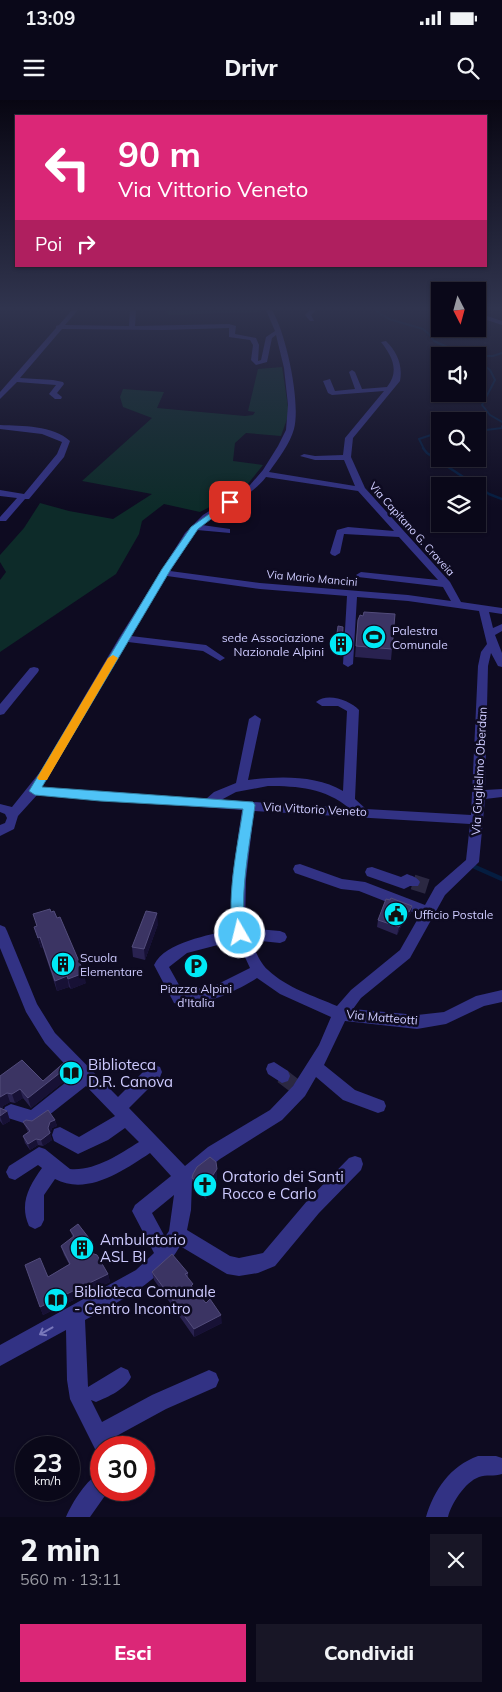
<!DOCTYPE html>
<html lang="it">
<head>
<meta charset="utf-8">
<style>
	:root { --surface:#0a0819; --page:#181626; --text:#f1f3f6; --muted:#999aa2; --line:#2a2938; --accent:#db2777 }
	body { margin:0; font-family:Mulish,sans-serif; background:var(--page); color:var(--text); height:100vh; display:flex; flex-direction:column; font-size:19px; white-space:nowrap }
	* { box-sizing:border-box; margin:0 }
	p { font-size:16px; color:var(--muted) }
	.icon { flex:none; width:28px; height:28px; fill:none; stroke:currentColor; stroke-width:2; stroke-linecap:round; stroke-linejoin:round }
	.map { position:relative; height:1417px; overflow:hidden }
	.panel { display:flex; flex-direction:column; background:var(--surface); flex:1 }
	.panel>* { flex:none }
	.guide { position:absolute; left:15px; top:15px; width:472px; height:152px; border-radius:0px; box-shadow:0 1px 4px #0004,0 0 0 1px var(--line); background:#db2777; color:#fff; overflow:hidden }
	.needle { width:32px; rotate:174deg }
	.buttons { position:absolute; left:431px; top:182px; display:grid; gap:10px }
	.buttons a { display:grid; place-items:center; width:55px; height:55px; border-radius:0px; background:var(--surface); box-shadow:0 1px 4px #0004,0 0 0 1px var(--line); font-size:25px }
	.speed { position:absolute; left:15px; top:1336px; display:flex; gap:10px; font-size:25px; font-weight:700; text-align:center }
	.speed>* { display:grid; place-content:center; width:65px; height:65px; border-radius:50%; background:var(--surface); box-shadow:0 1px 4px #0004,0 0 0 1px var(--line); line-height:1 }
	.speed small { font-size:12px; font-weight:400 }
	.speed .limit { border:8px solid #d22; background:#fff; color:#111 }
	.pin { position:absolute; display:grid; place-items:center; width:42px; height:42px; color:#fff; margin:-21px; border-radius:10px; box-shadow:0 2px 8px #0006 }
	.me { position:absolute; width:55px; margin:-28px; rotate:352deg; stroke-linejoin:round; filter:drop-shadow(0 0 4px #0008) }
	.turn { display:flex; align-items:center; gap:18px; height:105px; padding:0 20px; font-size:22px }
	.turn .icon { width:65px; height:65px; stroke-width:2.5 }
	.turn b { display:block; font-size:35px; line-height:42px }
	.then { display:flex; align-items:center; height:48px; padding:0 20px; background:#0003; gap:10px; font-size:19px }
	.round { display:grid; place-items:center; flex:none; width:52px; height:52px; border-radius:0px; background:var(--page) }
	.overview { display:flex; align-items:center; justify-content:space-between; height:85px; padding:0 20px }
	h1 { font-size:30px; font-weight:800; line-height:38px }
	.button { display:flex; gap:10px; margin-top:auto; padding:10px 20px }
	.button a { flex:1; height:58px; border-radius:0px; background:var(--accent); color:#fff; font-size:20px; font-weight:800; line-height:58px; text-align:center }
	.button a+a { background:var(--page); color:var(--text) }
	.status { display:flex; justify-content:space-between; align-items:center; height:35px; padding:0 25px; background:var(--surface); direction:ltr }
	.status svg { height:14px; fill:currentColor }
	header { display:flex; justify-content:space-between; align-items:center; height:65px; padding:0 20px; background:var(--surface); font-size:22px; font-weight:800 }
	.map>svg:first-child { display:block }
	.green { fill:#0d2b29 }
	.lines { fill:none; stroke-linecap:round; stroke-linejoin:round }
	.stream-far2 { stroke:#051d40; stroke-width:2 }
	.stream-far1 { stroke:#051d40; stroke-width:2.5 }
	.stream { stroke:#051d40; stroke-width:4.5 }
	.minor-tunnel { stroke:#2b2842; stroke-width:15; stroke-dasharray:15 8; stroke-linecap:butt }
	.minor { fill:#323284; fill-rule:evenodd }
	.wall { fill:#292250 }
	.shaded-wall { fill:#171135 }
	.building { fill:#3b3463; stroke:#524c7b }
	.oneway { stroke:#7877bb }
	.route { fill:#4fc3f7; stroke:#337fa1 }
	.slow { fill:#f59e0b }
	.labels { text-anchor:middle; dominant-baseline:central; stroke-width:5; stroke-linejoin:round; paint-order:stroke }
	.far-street-label { font-size:11px; fill:#cecbff; stroke:#0e0b21 }
	.poi-label { font-size:12px; fill:#cecbff; stroke:#0e0b21; text-anchor:start }
	.street-label { font-size:12px; fill:#cecbff; stroke:#0e0b21 }
	.near-poi-label { font-size:15px; fill:#cecbff; stroke:#0e0b21; text-anchor:start }
</style>
</head>
<body>
<div class="status"><b>13:09</b><svg viewBox="0 0 49 12"><path d="M0 12V9h3v3zM5 12V6h3v6zM10 12V3h3v9zM15 12V0h3v12zM26 1h20v11H26zM47 4h2v5h-2z"/></svg></div>
<header><svg class="icon" aria-label="menu" viewBox="0 0 24 24"><path d="M4 6h16M4 12h16M4 18h16"/></svg>Drivr<svg class="icon" aria-label="search" viewBox="0 0 24 24"><circle cx="10" cy="10" r="6"/><path d="M15 15l6 6"/></svg></header>
<div class="map">
<svg width="502" height="1417" viewBox="0 0 502 1417">
	<rect width="100%" height="100%" fill="#0e0b21"/>
	<path class="green" d="M167,210H258L261,212L168,215Z
		M282,267L289,313L281,336L246,333L235,343L233,361L263,365L243,390L200,412L164,404L142,421L139,434L116,474L0,552V480L6,472L0,462V455L24,428L40,403L69,411L113,419L152,394L82,381L152,318L123,307L120,297L123,289L164,292L157,308L245,316L253,315L255,312L248,311L258,269Z"/>
	<g class="lines">
		<path class="stream-far2" d="M375,210L389,219L423,229L429,234L434,241L467,256
			M478,256H493L502,253
			M478,261L490,270L495,280L482,305L490,315L502,322
			M478,331L502,328V326
			M424,349L419,339L440,332"/>
		<path class="stream-far1" d="M423,348L427,353L489,394L502,399"/>
		<path class="stream" d="M475,767L502,779"/>
		<path class="minor-tunnel" d="M413,782L432,788
			M282,976L295,986"/>
		<path class="minor" d="M72,210H78L65,225L129,226L130,210H136L135,226L229,224L236,226L235,234L256,238L259,245L258,261L261,260L266,237L275,231L266,210H272C286,233 301,302 294,329C290,344 278,359 269,372L355,386L344,360H315L300,356L304,354L315,356L343,355L345,338L384,291L332,295L328,293L323,281L330,279L335,291L355,289L349,272L352,270L355,272L362,289L387,287C400,271 392,256 381,242L386,241C397,252 403,265 400,281L353,338L351,357L365,388L450,482L461,502L502,508V514L489,512L493,528L502,524V531L495,535L502,553V567L498,566L491,553L488,566L485,690L502,689V697L485,699L479,762L445,795L410,858L361,898L353,909L417,915L444,912L476,896L502,890V902L484,906L446,924L417,929L345,921L324,965L355,990L384,1001L386,1006L384,1011L378,1013L343,1000L316,977L305,996L282,1020L220,1059L192,1081L191,1110L187,1130L230,1156L239,1158L263,1153L307,1101L349,1058L355,1056L361,1058L363,1064L361,1070L319,1113L275,1166L258,1173L239,1176L227,1174L180,1146C158,1185 122,1199 85,1220L88,1287L121,1267L128,1270L131,1277C126,1289 108,1297 96,1302L91,1300L102,1322L152,1295L209,1270L216,1273L219,1280L216,1287L166,1309L111,1339L115,1348H101V1357L98,1355L70,1299L67,1280L66,1230L0,1266V1245L136,1170L154,1153L132,1111L135,1105L171,1076L150,1053C123,1071 87,1096 55,1079L44,1095V1120L41,1126L35,1129L29,1126C19,1104 29,1086 42,1068L38,1065L15,1080L9,1078L6,1072L9,1066L39,1047L45,1049L70,1069C95,1071 118,1055 139,1042L125,1028L108,1040L78,1054L54,1041L52,1035L54,1029L60,1027L79,1037L115,1016L86,986L39,1023L33,1026L5,1017L3,1012L5,1007L11,1004L31,1010L75,975L45,943L26,912L0,848V825L5,827L7,831L37,904L55,933L118,997L148,967L154,965L160,967L162,972L160,977L129,1008L185,1066L208,1047L270,1010L293,986L319,945L331,917L280,894L257,878C238,890 196,911 174,903L154,865C166,841 209,836 232,829V779L242,710L37,695L18,716L14,729L0,736V725L5,723L7,718L5,714L0,712V704L12,707L40,672L119,538L185,433L203,415L250,385L263,370L278,346L286,330L288,305L284,268L276,235L272,238L267,262L256,265L251,260L253,245L250,240L229,237V228L163,230L62,229L20,278L53,280L63,282L64,284L57,293L62,297L61,299H55L49,294L56,285L17,282L0,299V292L56,228V226L59,225ZM266,377L358,391L394,431L348,427L337,430L330,453L332,455L335,456L340,453L344,434L399,437L438,480L361,472L356,475L358,477L443,487L451,501L408,495L260,483L170,471L197,430L230,433V429L202,425C222,407 249,399 266,377ZM167,476L260,489L347,496L343,564L348,567L353,564L357,497L408,501L479,511L487,544L481,552L478,566L471,715L366,709L355,699L359,610C350,600 327,592 316,602L322,606H338L347,611L343,691C316,675 279,676 248,680L261,619L255,615L249,619L236,683L214,692L206,699L42,687L128,542L203,551L220,561L225,558L206,545L131,536ZM268,686C298,686 325,688 349,708L221,700L236,692ZM254,711L470,724L466,760L435,787L425,805L365,782L342,779L300,764L295,765L293,769L295,773L341,789L359,791L420,815L400,850L351,890L337,906C314,896 287,888 268,870C260,863 255,850 251,840L280,843L285,841L287,837L285,833L280,831L246,828L245,826L246,779ZM237,840L250,868L216,885L183,892L169,867L187,853ZM174,1095L169,1131L165,1137L152,1113Z
			M310,210H316L311,215L314,221H310L305,215Z
			M478,213L502,221V225L478,217Z
			M0,325C22,326 53,325 70,341L64,357L29,399H25L6,421H0V417L17,398L0,396V390L24,394L57,354L62,342L42,334L0,329Z
			M34,567L38,568L39,570L38,572L4,614L0,615V604L30,568Z
			M372,767L401,777L407,774C412,776 417,777 420,782L418,786H410L404,789L367,776L365,772L367,768Z
			M274,962L288,971L290,976L288,981L282,983L268,974L266,969L268,964Z
			M478,1356H496L502,1358V1374C494,1377 486,1374 479,1377C465,1382 451,1404 448,1417H426C434,1390 450,1366 478,1356Z
			M101,1373V1390H109L90,1417H66C72,1403 87,1378 101,1373Z"/>
	</g>
	<path class="wall" d="M358,520L392,549L391,560L355,557Z
		M343,527L342,556L335,555V548Z
		M412,806L411,813L407,819L405,818L397,835L377,827L378,820Z
		M158,824L145,860L133,857L132,847Z
		M34,827L86,883L71,889L69,887L57,891L43,848H41Z
		M70,965L72,975L31,1008L23,998L15,1003L10,1002L3,1006L2,1009L7,1011L10,1021L3,1025L0,1021V976L43,981Z
		M55,1020L57,1026L52,1028L50,1034L52,1040L43,1046L38,1045L30,1050L25,1043L23,1036L28,1032L23,1022Z
		M216,1062L217,1081L206,1099L194,1090L192,1078Z
		M70,1130L94,1150L89,1153L108,1174L110,1182L43,1215L40,1207L48,1177L69,1164L64,1155L61,1146L73,1138Z
		M152,1172L188,1173V1178L194,1189L222,1223L194,1237L154,1180Z"/>
	<path class="shaded-wall" d="M412,806L411,813L407,819L409,812Z
		M407,811L405,818L397,835L399,827Z
		M157,813L158,824L145,860L144,849Z
		M40,837L43,848H41L38,838Z
		M84,873L86,883L71,889L68,879Z
		M67,876L69,887L57,891L55,881Z
		M70,965L72,975L31,1008L28,998Z
		M20,989L23,998L15,1003L12,994Z
		M7,993L10,1002L3,1006L1,1013L0,1009V997Z
		M7,1011L10,1021L3,1025L0,1016Z
		M55,1020L57,1026L52,1028L50,1034L48,1028L50,1022Z
		M50,1033L52,1040L43,1046L41,1040Z
		M36,1039L38,1045L30,1050L28,1044Z
		M217,1069V1081L206,1099L205,1087Z
		M92,1142L94,1150L82,1157L79,1149Z
		M108,1174L110,1182L43,1215L40,1207Z
		M221,1215L222,1223L194,1237V1229Z"/>
	<path class="building" d="M364,512L395,514L392,549L356,546L358,520L360,515L363,516Z
		M338,526L343,527L342,549L335,548Z
		M391,798L412,806L409,812L407,811L399,827L378,820L386,799L390,800Z
		M50,809L51,812L54,811L57,818L60,817L84,873L68,879L67,876L55,881L40,837L38,838L34,827L37,826L33,814Z
		M146,811L157,813L144,849L132,847Z
		M22,960L43,981L66,961L70,965L28,998L20,989L12,994L7,993L0,997V976Z
		M0,1008L7,1011L0,1016Z
		M48,1010L55,1020L50,1022L48,1028L50,1033L41,1040L36,1039L28,1044L23,1036L30,1031L23,1022L26,1020L32,1021Z
		M210,1057L216,1062L217,1069L205,1087L192,1078L193,1074L197,1067Z
		M78,1124L92,1142L79,1149L97,1155L108,1174L40,1207L25,1165L40,1158L48,1177L70,1164L61,1146L74,1136L70,1130Z
		M172,1154L188,1173L185,1174L193,1184L191,1186L206,1203L210,1199L221,1215L194,1229L152,1172Z"/>
	<defs><path id="oneway-shaft" d="M-6 0H5M1.5-3L5.5 0L1.5 3" fill="none" stroke-width="1.6" stroke-linecap="round" stroke-linejoin="round" transform="scale(1.25)"/></defs>
	<use class="oneway" href="#oneway-shaft" transform="translate(46 1231) rotate(151)"/>
	<linearGradient id="sky" x2="0" y2="1"><stop stop-color="#080612"/><stop offset="0.51" stop-color="#30344e"/><stop offset="1" stop-color="#30344e" stop-opacity="0"/></linearGradient>
	<rect width="502" height="408" fill="url(#sky)"/>
	<path class="route" d="M230,399L234,402L232,403L198,429L171,469L42,687L253,702L255,705C251,736 237,807 247,833L245,836H236C223,812 239,738 243,709L100,701L35,695L29,691L162,469L191,427Z"/>
	<path class="slow" d="M113,555L118,558L48,678L47,680H39L37,678L108,558Z"/>
	<defs>
		<g id="stadium-disc" transform="scale(1.25)"><circle r="9.5" fill="#00e9f6" stroke="#0e0b21"/><path d="M0-5a6.5 5 0 1 0 0 10a6.5 5 0 1 0 0-10ZM-3.5-1.8h7v3.6h-7Z" fill="#111"/></g>
		<g id="building-disc" transform="scale(1.25)"><circle r="9.5" fill="#00e9f6" stroke="#0e0b21"/><path d="M-4-6H4V6H1V3H-1V6H-4ZM-2.5-4.3h1.7v1.8h-1.7ZM.8-4.3h1.7v1.8H.8ZM-2.5-1h1.7V.8h-1.7ZM.8-1h1.7V.8H.8Z" fill="#111"/></g>
		<g id="civic-disc" transform="scale(1.25)"><circle r="9.5" fill="#00e9f6" stroke="#0e0b21"/><path d="M-.6-6.5H3V-4.5H.6V-3L4-1V1h2V6H-6V1h2V-1L-.6-3ZM-1.2 2.5V6h2.4V2.5Z" fill="#111"/></g>
		<g id="parking-disc" transform="scale(1.25)"><circle r="9.5" fill="#00e9f6" stroke="#0e0b21"/><path d="M-3.5-5.5H1a3.5 3.5 0 0 1 0 7H-1V5.5H-3.5ZM-1-3.4V-.6H.8a1.4 1.4 0 0 0 0-2.8Z" fill="#111"/></g>
		<g id="library-disc" transform="scale(1.25)"><circle r="9.5" fill="#00e9f6" stroke="#0e0b21"/><path d="M-6-4Q-3-5.5-.7-3.5V5Q-3 3-6 4ZM6-4Q3-5.5 .7-3.5V5Q3 3 6 4Z" fill="#111"/></g>
		<g id="church-disc" transform="scale(1.25)"><circle r="9.5" fill="#00e9f6" stroke="#0e0b21"/><path d="M-1.2-6h2.4v3.5h3.3v2.4h-3.3V6h-2.4V-.1h-3.3v-2.4h3.3Z" fill="#111"/></g>
	</defs>
	<g fill-rule="evenodd">
		<use href="#stadium-disc" x="374" y="537"/>
		<use href="#building-disc" x="341" y="544"/>
		<use href="#civic-disc" x="396" y="814"/>
		<use href="#building-disc" x="63" y="864"/>
		<use href="#parking-disc" x="196" y="866"/>
		<use href="#library-disc" x="71" y="973"/>
		<use href="#church-disc" x="205" y="1085"/>
		<use href="#building-disc" x="82" y="1148"/>
		<use href="#library-disc" x="56" y="1200"/>
	</g>
	<g class="labels">
		<g class="far-street-label">
			<text transform="translate(412 429) rotate(48)">Via Capitano G. Craveia</text>
			<text transform="translate(312 478) rotate(5)">Via Mario Mancini</text>
		</g>
		<g class="poi-label">
			<text x="392" y="530">Palestra<tspan x="392" dy="14">Comunale</tspan></text>
			<text x="324" y="537" text-anchor="end">sede Associazione<tspan x="324" dy="14">Nazionale Alpini</tspan></text>
			<text x="414" y="814">Ufficio Postale</text>
			<text x="80" y="857">Scuola<tspan x="80" dy="14">Elementare</tspan></text>
			<text x="196" y="888" text-anchor="middle">Piazza Alpini<tspan x="196" dy="14">d'Italia</tspan></text>
		</g>
		<g class="street-label">
			<text transform="translate(479 671) rotate(-87)">Via Guglielmo Oberdan</text>
			<text transform="translate(315 709) rotate(3)">Via Vittorio Veneto</text>
			<text transform="translate(382 917) rotate(5)">Via Matteotti</text>
		</g>
		<g class="near-poi-label">
			<text x="88" y="964">Biblioteca<tspan x="88" dy="17">D.R. Canova</tspan></text>
			<text x="222" y="1076">Oratorio dei Santi<tspan x="222" dy="17">Rocco e Carlo</tspan></text>
			<text x="100" y="1139">Ambulatorio<tspan x="100" dy="17">ASL BI</tspan></text>
			<text x="74" y="1191">Biblioteca Comunale<tspan x="74" dy="17">- Centro Incontro</tspan></text>
		</g>
	</g>
</svg>
<div class="buttons">
<a><svg class="needle" viewBox="-14 -14 28 28"><path d="M0-13l5 13h-10z" fill="#e53935"/><path d="M0 13l5-13h-10z" fill="#999aa2"/></svg></a>
<a><svg class="icon" aria-label="sound" viewBox="0 0 24 24"><path d="M4 9h4l5-4v14l-5-4H4zM17 9q2 3 0 6"/></svg></a>
<a><svg class="icon" aria-label="search" viewBox="0 0 24 24"><circle cx="10" cy="10" r="6"/><path d="M15 15l6 6"/></svg></a>
<a><svg class="icon" aria-label="layers" viewBox="0 0 24 24"><path d="M12 4l9 5-9 5-9-5zM3 14l9 5 9-5"/></svg></a>
</div>
<div class="speed"><div>23<small>km/h</small></div><div class="limit">30</div></div>
<div class="pin" style="left:230px;top:402px;background:#d93025"><svg class="icon" aria-label="arrive" viewBox="0 0 24 24"><path d="M6 21V4h12l-3 4 3 4H6"/></svg></div>
<svg class="me" style="left:240px;top:833px" viewBox="-20 -20 40 40"><circle r="17" fill="#4fc3f7" stroke="#fff" stroke-width="3"/><path d="M0-11L8 9 0 5-8 9z" fill="#fff"/></svg>
<div class="guide">
<div class="turn"><svg class="icon" aria-label="left" viewBox="0 0 24 24"><path d="M17 20v-9H6M10 6l-5 5 5 5"/></svg><div><b>90 m</b>Via Vittorio Veneto</div></div>
<div class="then">Poi<svg class="icon" aria-label="right" viewBox="0 0 24 24"><path d="M7 20v-9h11M14 6l5 5-5 5"/></svg></div>
</div>
</div>
<section class="panel">
<div class="overview"><div><h1>2 min</h1><p>560 m · 13:11</p></div><a class="round"><svg class="icon" aria-label="close" viewBox="0 0 24 24"><path d="M6 6l12 12M18 6L6 18"/></svg></a></div>
<div class="button"><a>Esci</a><a>Condividi</a></div>
</section>
</body>
</html>
